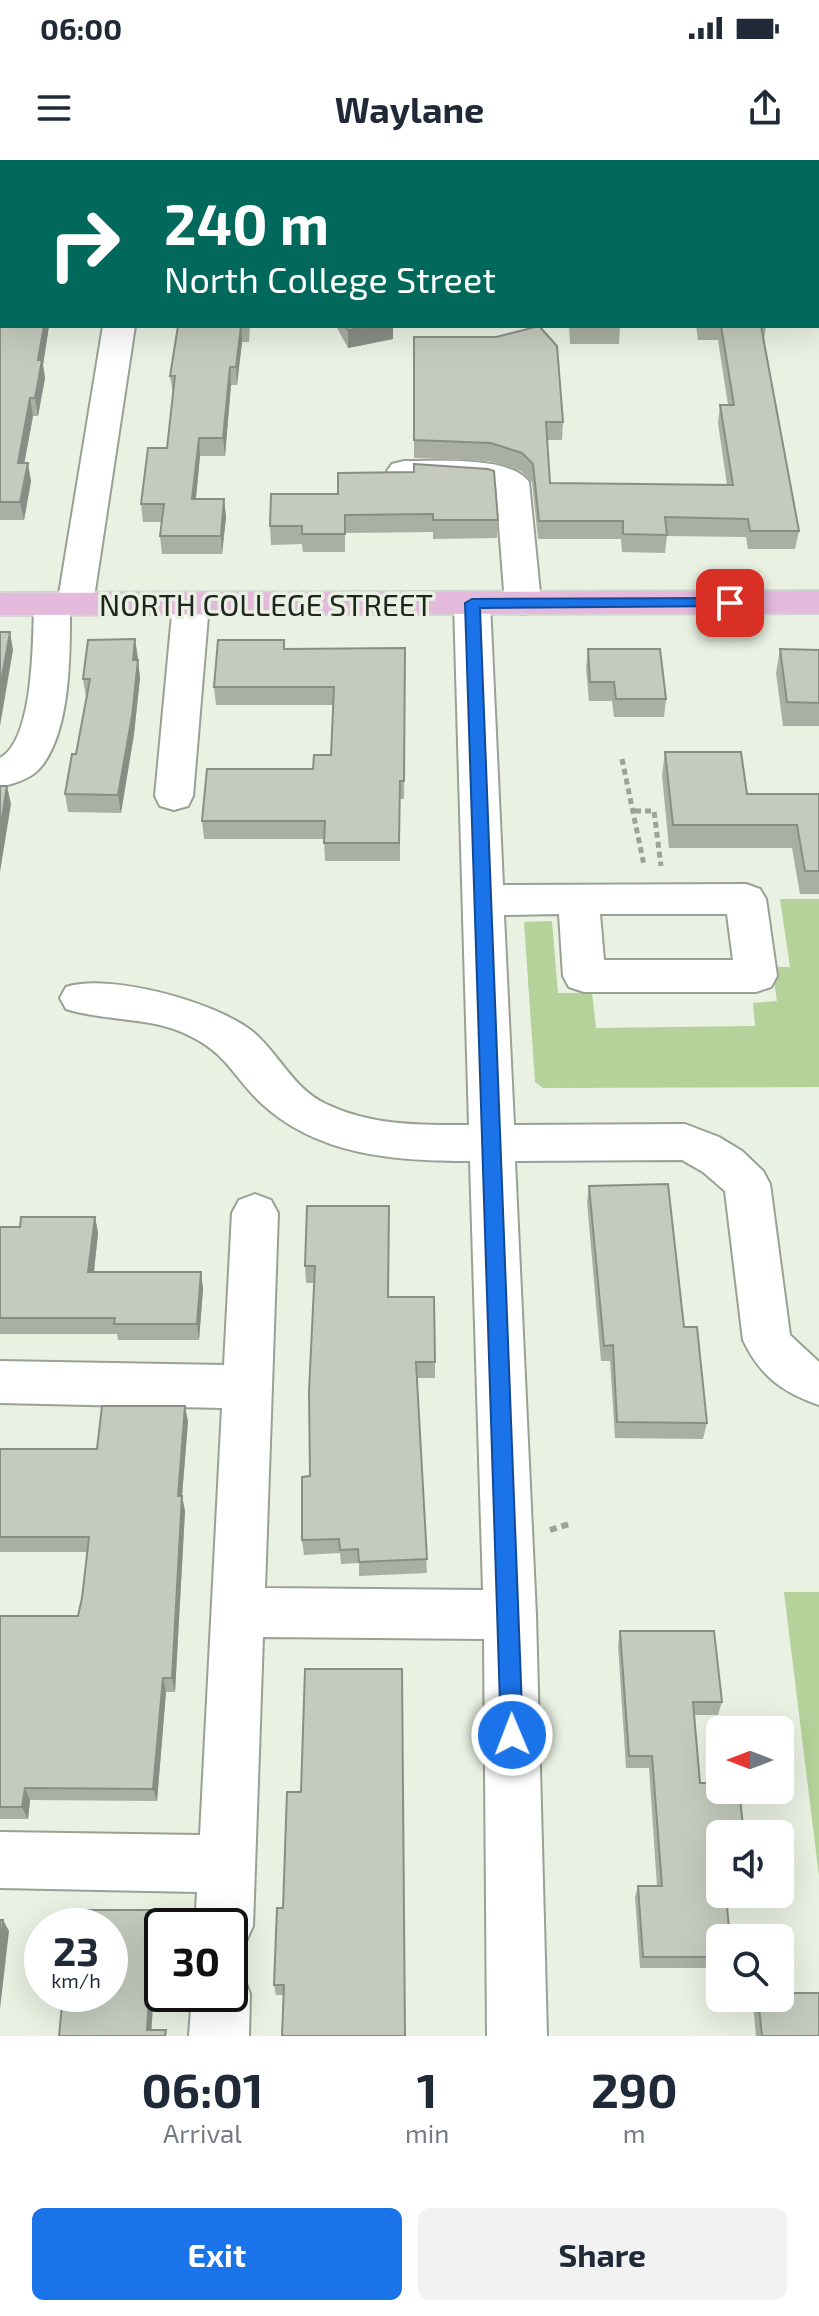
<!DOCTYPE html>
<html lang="en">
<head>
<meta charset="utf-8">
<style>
	:root { --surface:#fff; --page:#f2f2f3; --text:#1f2937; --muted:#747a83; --accent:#1a73e8 }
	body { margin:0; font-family:"Exo 2",sans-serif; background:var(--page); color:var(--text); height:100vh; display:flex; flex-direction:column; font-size:30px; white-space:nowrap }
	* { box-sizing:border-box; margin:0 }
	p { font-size:26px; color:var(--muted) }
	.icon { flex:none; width:44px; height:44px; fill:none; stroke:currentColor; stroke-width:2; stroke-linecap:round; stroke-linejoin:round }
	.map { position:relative; height:1876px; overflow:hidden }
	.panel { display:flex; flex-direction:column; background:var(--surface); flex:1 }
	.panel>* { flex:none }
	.banner { position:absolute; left:0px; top:0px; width:820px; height:168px; box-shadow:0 8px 32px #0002; background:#00695c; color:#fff; overflow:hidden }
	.needle { width:52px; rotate:270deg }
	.fabs { position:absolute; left:706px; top:1556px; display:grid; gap:16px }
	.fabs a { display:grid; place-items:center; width:88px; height:88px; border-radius:12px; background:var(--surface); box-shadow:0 8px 32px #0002; font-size:40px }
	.speed { position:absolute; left:24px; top:1748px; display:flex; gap:16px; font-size:40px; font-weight:700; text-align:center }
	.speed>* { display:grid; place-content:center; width:104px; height:104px; border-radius:50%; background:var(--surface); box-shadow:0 8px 32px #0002; line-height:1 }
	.speed small { font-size:20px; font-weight:400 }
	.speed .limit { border:4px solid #111; border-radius:12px; background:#fff; color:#111 }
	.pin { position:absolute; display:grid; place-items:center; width:68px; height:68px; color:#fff; margin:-34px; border-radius:16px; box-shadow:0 4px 12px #0006 }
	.me { position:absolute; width:88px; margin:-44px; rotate:359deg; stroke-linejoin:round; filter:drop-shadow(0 0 6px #0008) }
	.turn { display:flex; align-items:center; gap:28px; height:168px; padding:0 32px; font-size:36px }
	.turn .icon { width:104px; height:104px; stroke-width:2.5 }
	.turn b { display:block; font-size:56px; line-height:68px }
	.eta { display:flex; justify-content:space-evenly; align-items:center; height:136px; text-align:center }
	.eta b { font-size:48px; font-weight:700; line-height:56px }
	.button { display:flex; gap:16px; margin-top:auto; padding:16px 32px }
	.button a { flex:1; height:92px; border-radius:12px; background:var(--accent); color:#fff; font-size:32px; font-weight:700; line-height:92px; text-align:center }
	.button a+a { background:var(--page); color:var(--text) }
	.status { display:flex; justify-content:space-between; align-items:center; height:56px; padding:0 40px; background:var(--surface); direction:ltr }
	.status svg { height:22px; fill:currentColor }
	header { display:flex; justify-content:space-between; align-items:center; height:104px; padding:0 32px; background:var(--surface); font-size:36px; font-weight:700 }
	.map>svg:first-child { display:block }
	.green { fill:#b4d299 }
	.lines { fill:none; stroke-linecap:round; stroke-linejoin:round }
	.minor-casing { stroke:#99a194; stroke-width:4 }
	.major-casing { stroke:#d3d3d2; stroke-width:4 }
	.path-far1 { stroke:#9ca297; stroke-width:5; stroke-dasharray:6 4; stroke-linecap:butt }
	.path { stroke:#9ca297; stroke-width:6; stroke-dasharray:7 5; stroke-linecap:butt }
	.minor { fill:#fff; fill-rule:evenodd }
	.major { fill:#e3b9dc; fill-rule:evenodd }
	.wall { fill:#a9afa3 }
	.shaded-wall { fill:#898e85 }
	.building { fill:#c4cbbe; stroke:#898e85; stroke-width:2 }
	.route { fill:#1a73e8; stroke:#114b97; stroke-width:2 }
	.labels { text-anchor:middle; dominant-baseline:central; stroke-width:7; stroke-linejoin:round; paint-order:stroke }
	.street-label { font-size:30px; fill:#21241f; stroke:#e9f1e3 }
</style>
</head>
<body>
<div class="status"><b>06:00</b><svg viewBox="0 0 49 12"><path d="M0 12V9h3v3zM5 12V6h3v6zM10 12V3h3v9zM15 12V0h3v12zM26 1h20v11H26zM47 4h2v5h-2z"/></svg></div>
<header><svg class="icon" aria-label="menu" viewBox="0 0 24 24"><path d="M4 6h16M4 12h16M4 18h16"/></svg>Waylane<svg class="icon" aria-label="share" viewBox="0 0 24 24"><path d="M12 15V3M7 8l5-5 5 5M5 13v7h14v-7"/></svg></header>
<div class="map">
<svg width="819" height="1876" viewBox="0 0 819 1876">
	<rect width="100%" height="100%" fill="#e9f1e3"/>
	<path class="green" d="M780,739H819V927L543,928L535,922L524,762L552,761L558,833H592L596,868L755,866L753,843L777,841L772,807H790Z
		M784,1432H819V1716Z"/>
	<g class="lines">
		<g class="minor-casing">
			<path id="minor" d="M131,0H159V2H131Z
				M455,0H483V2H455Z
				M772,0H800L801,2H773Z
				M818,143H819V166H818Z
				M103,166H135L93,444L88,452L70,454C70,498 70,573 40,608C31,619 13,624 0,627V598C34,580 33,480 34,444L39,436L59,434Z
				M404,301C435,302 510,295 529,322L541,443L536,451L523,454L510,451L505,443L496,327L488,324L392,318L387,311L392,304Z
				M472,432L485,435L490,443L503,725L746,724L760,729L766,739L777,816L771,827L756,832H584L569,827L563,816L559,754L504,755L514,965L685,964L719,977L742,991L763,1011L770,1024L790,1175L819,1202V1245C782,1232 760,1216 743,1180L725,1031L703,1012L682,1000L515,1001L536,1455L547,1876H487L484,1479L263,1477L253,1766L244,1786L230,1792V1766H195L197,1732L0,1728V1672L200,1675L222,1248L0,1243V1201L224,1205L232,1053L239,1040L255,1034L271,1040L278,1053L265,1428L483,1430L470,1001C396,1001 317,996 260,942C233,916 227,894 190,876C152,856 107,862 66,849L60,838L66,827C110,813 215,842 252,871C279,893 292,928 326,944C372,966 420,965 469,965L454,443L459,435ZM600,754H727L733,800H604Z
				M191,433L204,436L209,444L193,636L188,646L174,650L160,646L155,636L173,444L178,436Z
				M230,1808L242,1813L250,1834L249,1876H189L192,1834H230Z"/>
		</g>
		<g class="major-casing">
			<path id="major" d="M819,431V453L0,455V433Z"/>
		</g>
		<path class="path-far1" d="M622,599L644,705
			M635,651H654L661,706"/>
		<path class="path" d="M550,1370L569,1364"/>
		<use href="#minor" class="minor"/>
		<use href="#major" class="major"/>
	</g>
	<path class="wall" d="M524,0H580V2H524Z
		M0,70L2,166H49L43,205L45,218L38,256H33L24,303L31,321L24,360H0Z
		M178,166H250L249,182H242L237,225H231L225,296H200L196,339H224L226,357L222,394H162L160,376L161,362H143L141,344L167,288L173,234L170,216Z
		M336,166H393V179L348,188Z
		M569,166H620L619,184H570Z
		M696,166H766L764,180L799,371L795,389H748L746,377L667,376L665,393L622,392L621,379H538L532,322L521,311L490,301L414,298V177L563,262L562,280H547L550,323L727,325L718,263L720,245H728L718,180H698Z
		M271,334L498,360L497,378L433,379V372L345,373V392H303L302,384L271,385L270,366Z
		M135,479L140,518L134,574L121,653L68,652L65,634L76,594L87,537H86L83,519Z
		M405,488L404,639H400V701H325L324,679H204L202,661L313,609L331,595L333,545H216L214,527L285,489Z
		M588,489L666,539L664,557H614L612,541H589L586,508Z
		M780,489L819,490V566H783L776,513Z
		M665,592L747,634H819V734H800L792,688H669L662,615Z
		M589,1026L684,1167L707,1263L703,1279L615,1278L610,1201H601L587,1042Z
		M307,1046L388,1137L435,1202V1218H417L427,1413L359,1416V1403L341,1404L340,1393L304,1395L302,1380L310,1316L314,1123H306L305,1106Z
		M95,1057L98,1073L94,1112H201L203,1129L199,1180H118L117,1174H0V1067H20Z
		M188,1261L182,1336L185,1351L175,1532H166L157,1641L30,1640L28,1659H0V1456H78L82,1438L87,1392H0V1289H97Z
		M620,1471L722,1542L718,1555H694L700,1623L750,1736L745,1748H727L720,1778V1808H640L635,1737L638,1726H657L649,1608H626L618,1485Z
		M402,1509L283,1835H276L274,1825L283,1748L301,1632Z
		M755,1838H780L819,1876H756L753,1843Z"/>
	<path class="shaded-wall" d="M44,166H49L43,205L45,218L38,256L35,238L38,200Z
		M241,166L242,182L237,225L236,207Z
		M369,166H393V179L348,188V170Z
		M230,207L231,225L225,296L223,278Z
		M30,238L33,256L21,321L18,303Z
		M199,278L200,296L194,357L192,339Z
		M28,303L31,321L24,360L20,342Z
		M224,339L226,357L222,394L221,376Z
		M10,472L13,490L0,566V528Z
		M135,479L138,498L136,518L133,500Z
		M138,500L140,518L134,574L121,653L118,635Z
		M7,626L11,644L0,712V670Z
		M95,1057L98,1073L92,1129L88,1112Z
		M201,1112L203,1129L199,1180L197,1164Z
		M185,1246L188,1261L182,1336L185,1351L175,1532L172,1518L178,1336Z
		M163,1518L166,1532L157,1641L153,1629Z
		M25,1628L30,1640L28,1659L22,1647Z
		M155,1750L159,1761L151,1876L147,1870Z
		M3,1760L9,1771L0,1849V1789Z"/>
	<path class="building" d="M11,0H74L73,2H10Z
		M199,0H258V2H199Z
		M354,0H410V2H354Z
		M525,0H567V2H525Z
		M677,0H733V2H678Z
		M2,61V166H44L38,200H42L35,238H30L18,303H28L20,342H0V70Z
		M178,166H241L236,207H230L223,278H199L192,339H224L221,376H160L164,344H141L148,288H167L175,216H170Z
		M345,166H369L348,170Z
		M539,166L557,186L563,262H546L550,323L733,325L720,245H734L721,166H761L799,371H750L748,359L665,357L667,375L623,374V361H539L533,304L522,293L491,283L414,280V177H496Z
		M414,304L488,309L494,311L498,360H433V354L345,355V374H302V366H270L271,334H338V313L414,312Z
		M0,472H10L0,528Z
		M135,479L133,500H138L132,556L118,635L65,634L72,594H76L90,519H83L88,480Z
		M218,480H284V489L405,488L404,621H400L399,683H324L325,661H202L207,609H313L314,595H331L334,527H214Z
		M588,489H660L666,539H616L614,522H590Z
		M780,489L819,490V543L787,542Z
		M665,592H741L747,634H819V711H805L797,665H673Z
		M0,626H7L0,670Z
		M668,1024L684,1167H697L707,1263L617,1262L613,1185L604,1186L589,1026Z
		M307,1046H389L388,1137H434L435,1202H416L427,1399L359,1402L358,1389L340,1390L339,1379L302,1380V1317L310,1316L309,1231L315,1106H305Z
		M21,1057H95L88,1112H201L197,1164H114L115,1158H0V1067H20Z
		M102,1246H185L178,1336H182L172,1518H163L153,1629L25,1628L22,1647H0V1456H78L82,1438L89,1377H0V1289H97Z
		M620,1471H714L722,1542H693L700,1623H720V1630H739L744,1674H720V1734H750V1736H726L730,1778H720V1797H643L638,1726H662L652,1596H629Z
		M305,1509H402L405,1876H282L284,1825H274L277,1748H283L287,1632H301Z
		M69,1750H155L147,1870H166L165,1876H59L63,1834H110V1766H68Z
		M0,1760H3L0,1789Z
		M780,1833H819V1876H762L758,1838H780Z"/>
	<path class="route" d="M730,438L735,439V446L480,448L523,1575L520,1583L512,1586L504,1583L501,1575L465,443L472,439Z"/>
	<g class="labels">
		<g class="street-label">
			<text x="266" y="444">NORTH COLLEGE STREET</text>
		</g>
	</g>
</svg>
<div class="fabs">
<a><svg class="needle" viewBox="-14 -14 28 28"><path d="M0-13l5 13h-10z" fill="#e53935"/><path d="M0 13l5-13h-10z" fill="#747a83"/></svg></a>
<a><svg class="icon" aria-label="sound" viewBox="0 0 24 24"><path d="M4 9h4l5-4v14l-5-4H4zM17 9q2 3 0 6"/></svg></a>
<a><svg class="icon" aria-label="search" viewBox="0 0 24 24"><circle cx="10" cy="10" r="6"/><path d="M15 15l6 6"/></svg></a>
</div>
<div class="speed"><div>23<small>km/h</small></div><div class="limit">30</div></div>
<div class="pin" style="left:730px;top:443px;background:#d93025"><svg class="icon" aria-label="arrive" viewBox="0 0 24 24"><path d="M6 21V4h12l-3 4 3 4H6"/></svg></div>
<svg class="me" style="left:512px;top:1575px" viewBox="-20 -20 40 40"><circle r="17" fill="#1a73e8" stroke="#fff" stroke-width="3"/><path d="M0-11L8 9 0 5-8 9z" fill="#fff"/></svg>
<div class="banner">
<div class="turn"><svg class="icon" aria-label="right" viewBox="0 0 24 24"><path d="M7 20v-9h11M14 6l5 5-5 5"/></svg><div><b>240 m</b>North College Street</div></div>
</div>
</div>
<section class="panel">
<div class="eta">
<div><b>06:01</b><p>Arrival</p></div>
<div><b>1</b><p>min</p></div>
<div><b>290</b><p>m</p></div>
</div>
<div class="button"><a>Exit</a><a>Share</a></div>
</section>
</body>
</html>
